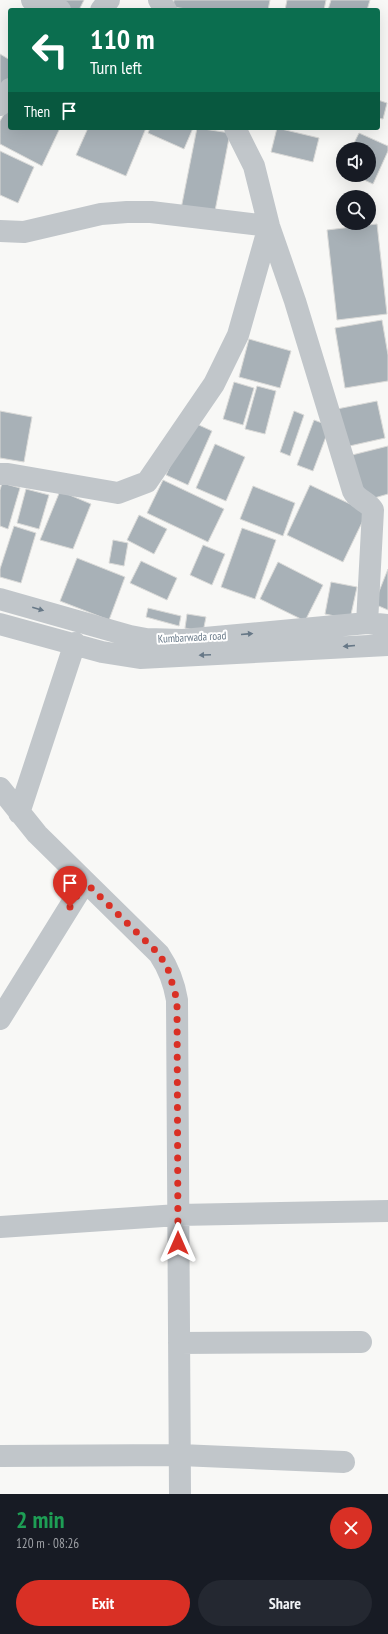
<!DOCTYPE html>
<html lang="en">
<head>
<meta charset="utf-8">
<style>
	:root { --surface:#171b24; --page:#242831; --text:#f1f3f6; --muted:#9ea1a6; --accent:#d93025 }
	body { margin:0; font-family:"PT Sans Narrow",sans-serif; background:var(--page); color:var(--text); height:100vh; display:flex; flex-direction:column; font-size:15px; white-space:nowrap }
	* { box-sizing:border-box; margin:0 }
	p { font-size:13px; color:var(--muted) }
	.icon { flex:none; width:22px; height:22px; fill:none; stroke:currentColor; stroke-width:2; stroke-linecap:round; stroke-linejoin:round }
	.map { position:relative; height:1494px; overflow:hidden }
	.drawer { display:flex; flex-direction:column; background:var(--surface); flex:1 }
	.drawer>* { flex:none }
	.top-card { position:absolute; left:8px; top:8px; width:372px; height:122px; border-radius:4px; box-shadow:0 4px 16px #0002; background:#0b6e4f; color:#fff; overflow:hidden }
	.fabs { position:absolute; left:336px; top:142px; display:grid; gap:8px }
	.fabs a { display:grid; place-items:center; width:40px; height:40px; border-radius:50%; background:var(--surface); box-shadow:0 4px 16px #0002; font-size:20px }
	.pin { position:absolute; display:grid; place-items:center; width:34px; height:34px; color:#fff; margin:-41px -17px; border-radius:50% 50% 50% 0; rotate:-45deg; box-shadow:0 0 4px #0007 }
	.pin .icon { rotate:45deg }
	.me { position:absolute; width:44px; margin:-22px; rotate:0deg; stroke-linejoin:round; filter:drop-shadow(0 0 3px #0008) }
	.turn { display:flex; align-items:center; gap:14px; height:84px; padding:0 16px; font-size:18px }
	.turn .icon { width:52px; height:52px; stroke-width:2.5 }
	.turn b { display:block; font-size:28px; line-height:34px }
	.then { display:flex; align-items:center; height:38px; padding:0 16px; background:#0003; gap:8px; font-size:15px }
	.round { display:grid; place-items:center; flex:none; width:42px; height:42px; border-radius:21px; background:var(--page) }
	.headline { display:flex; align-items:center; justify-content:space-between; height:68px; padding:0 16px }
	h1 { font-size:24px; font-weight:700; line-height:30px; color:#1e9e55 }
	.cta { display:flex; gap:8px; margin-top:auto; padding:8px 16px }
	.cta a { flex:1; height:46px; border-radius:24px; background:var(--accent); color:#fff; font-size:16px; font-weight:700; line-height:46px; text-align:center }
	.cta a+a { background:var(--page); color:var(--text) }
	.map>svg:first-child { display:block }
	.building { fill:#a8b1b7; stroke:#dadad8 }
	.lines { fill:none; stroke-linecap:round; stroke-linejoin:round }
	.minor { stroke:#c1c6ca; stroke-width:22 }
	.oneway { fill:#677887 }
	.route { stroke:#d93025; stroke-width:7; stroke-dasharray:0 12.6 }
	.labels { text-anchor:middle; dominant-baseline:central; stroke-width:4; stroke-linejoin:round; paint-order:stroke }
	.street-label { font-size:11px; fill:#677887; stroke:#fff }
</style>
</head>
<body>
<div class="map">
<svg width="388" height="1494" viewBox="0 0 388 1494">
	<rect width="100%" height="100%" fill="#f8f8f6"/>
	<path class="building" d="M47,0H84L79,10H64Z
		M174,0H270L268,10H193L173,7Z
		M287,0H326L324,10H285Z
		M331,0H370L367,10H328Z
		M0,54L10,60V77L0,94Z
		M378,100L387,103L383,119L378,118Z
		M10,104V128H60L42,166L0,144V121Z
		M88,128H146L126,176L76,155Z
		M150,128H193L184,149L148,133Z
		M197,128L230,133L214,216L181,209Z
		M277,128L319,138L313,162L271,152Z
		M359,133L388,146V151L373,184L353,175H369V149H351Z
		M0,151L34,167L18,203L0,195Z
		M377,224L387,314L337,320L327,230Z
		M382,320L388,355V381L345,388L335,328Z
		M249,339L291,351L280,388L239,377Z
		M234,382L254,388L243,425L223,419Z
		M257,386L276,391L265,434L245,429Z
		M377,401L385,438L345,447L337,409Z
		M0,411L32,417L24,462L0,458Z
		M294,411L304,415L290,456L280,452Z
		M314,420L330,426L313,471L297,465Z
		M190,421L212,431L188,485L166,475Z
		M215,444L245,457L226,501L196,488Z
		M388,446V494L364,501L352,455Z
		M163,480L224,509L208,542L147,513Z
		M2,483L20,488L8,529L0,526V490Z
		M310,485L367,512L343,562L287,535Z
		M253,486L295,503L283,536L240,519Z
		M26,489L49,495L39,529L17,523Z
		M60,491L91,504L73,549L40,540Z
		M139,515L167,529L154,554L127,540Z
		M14,526L36,533L21,583L0,577V569Z
		M242,528L276,540L255,599L221,587Z
		M113,540L128,543L124,566L109,563Z
		M203,545L225,554L212,585L190,575Z
		M77,558L125,577L109,620L60,601Z
		M141,561L177,578L167,600L130,583Z
		M278,562L323,585L305,621L260,599Z
		M388,569V610L374,604Z
		M331,582L357,587L350,619L325,614Z
		M148,608L181,616L179,626L146,617Z
		M187,614L206,617L203,632L185,628Z"/>
	<g class="lines">
		<path class="minor" d="M32,0L60,10
			M159,0L166,10
			M101,10L109,0
			M0,105L10,89
			M235,128L254,166L269,226L295,301L353,491C357,500 369,502 373,510L367,623
			M0,231L24,232L101,214L127,212H151L269,226
			M0,474H8L118,493L147,482L214,384L238,335L269,226
			M0,599L130,636L146,639L183,640L367,623L388,625
			M0,624L102,652L140,658L388,645
			M0,788L37,834L159,954C169,969 174,982 177,1000L180,1494
			M19,813L75,643
			M0,1019L85,882
			M0,1227L178,1215L388,1211
			M179,1343L361,1342
			M0,1456L180,1455L344,1462"/>
	</g>
	<defs><path id="oneway-solid" d="M-6-.8H1V-3.2L6.5 0L1 3.2V.8H-6Z"/></defs>
	<g class="oneway">
		<use href="#oneway-solid" transform="translate(38 609) rotate(16)"/>
		<use href="#oneway-solid" transform="translate(247 634) rotate(-5)"/>
		<use href="#oneway-solid" transform="translate(349 646) rotate(175)"/>
		<use href="#oneway-solid" transform="translate(205 655) rotate(177)"/>
	</g>
	<g class="lines">
		<path class="route" d="M70,907L85,882L159,954L168,969L177,1000L178,1243"/>
	</g>
	<g class="labels">
		<g class="street-label">
			<text transform="translate(192 637) rotate(-3)">Kumbarwada road</text>
		</g>
	</g>
</svg>
<div class="fabs">
<a><svg class="icon" aria-label="sound" viewBox="0 0 24 24"><path d="M4 9h4l5-4v14l-5-4H4zM17 9q2 3 0 6"/></svg></a>
<a><svg class="icon" aria-label="search" viewBox="0 0 24 24"><circle cx="10" cy="10" r="6"/><path d="M15 15l6 6"/></svg></a>
</div>
<div class="pin" style="left:70px;top:907px;background:#d93025"><svg class="icon" aria-label="arrive" viewBox="0 0 24 24"><path d="M6 21V4h12l-3 4 3 4H6"/></svg></div>
<svg class="me" style="left:178px;top:1243px" viewBox="-20 -20 40 40"><path d="M0-17L14 15 0 8-14 15z" fill="#d93025" stroke="#fff" stroke-width="4"/></svg>
<div class="top-card">
<div class="turn"><svg class="icon" aria-label="left" viewBox="0 0 24 24"><path d="M17 20v-9H6M10 6l-5 5 5 5"/></svg><div><b>110 m</b>Turn left</div></div>
<div class="then">Then<svg class="icon" aria-label="arrive" viewBox="0 0 24 24"><path d="M6 21V4h12l-3 4 3 4H6"/></svg></div>
</div>
</div>
<section class="drawer">
<div class="headline"><div><h1>2 min</h1><p>120 m · 08:26</p></div><a class="round" style="background:#d93025;color:#fff"><svg class="icon" aria-label="close" viewBox="0 0 24 24"><path d="M6 6l12 12M18 6L6 18"/></svg></a></div>
<div class="cta"><a>Exit</a><a>Share</a></div>
</section>
</body>
</html>
